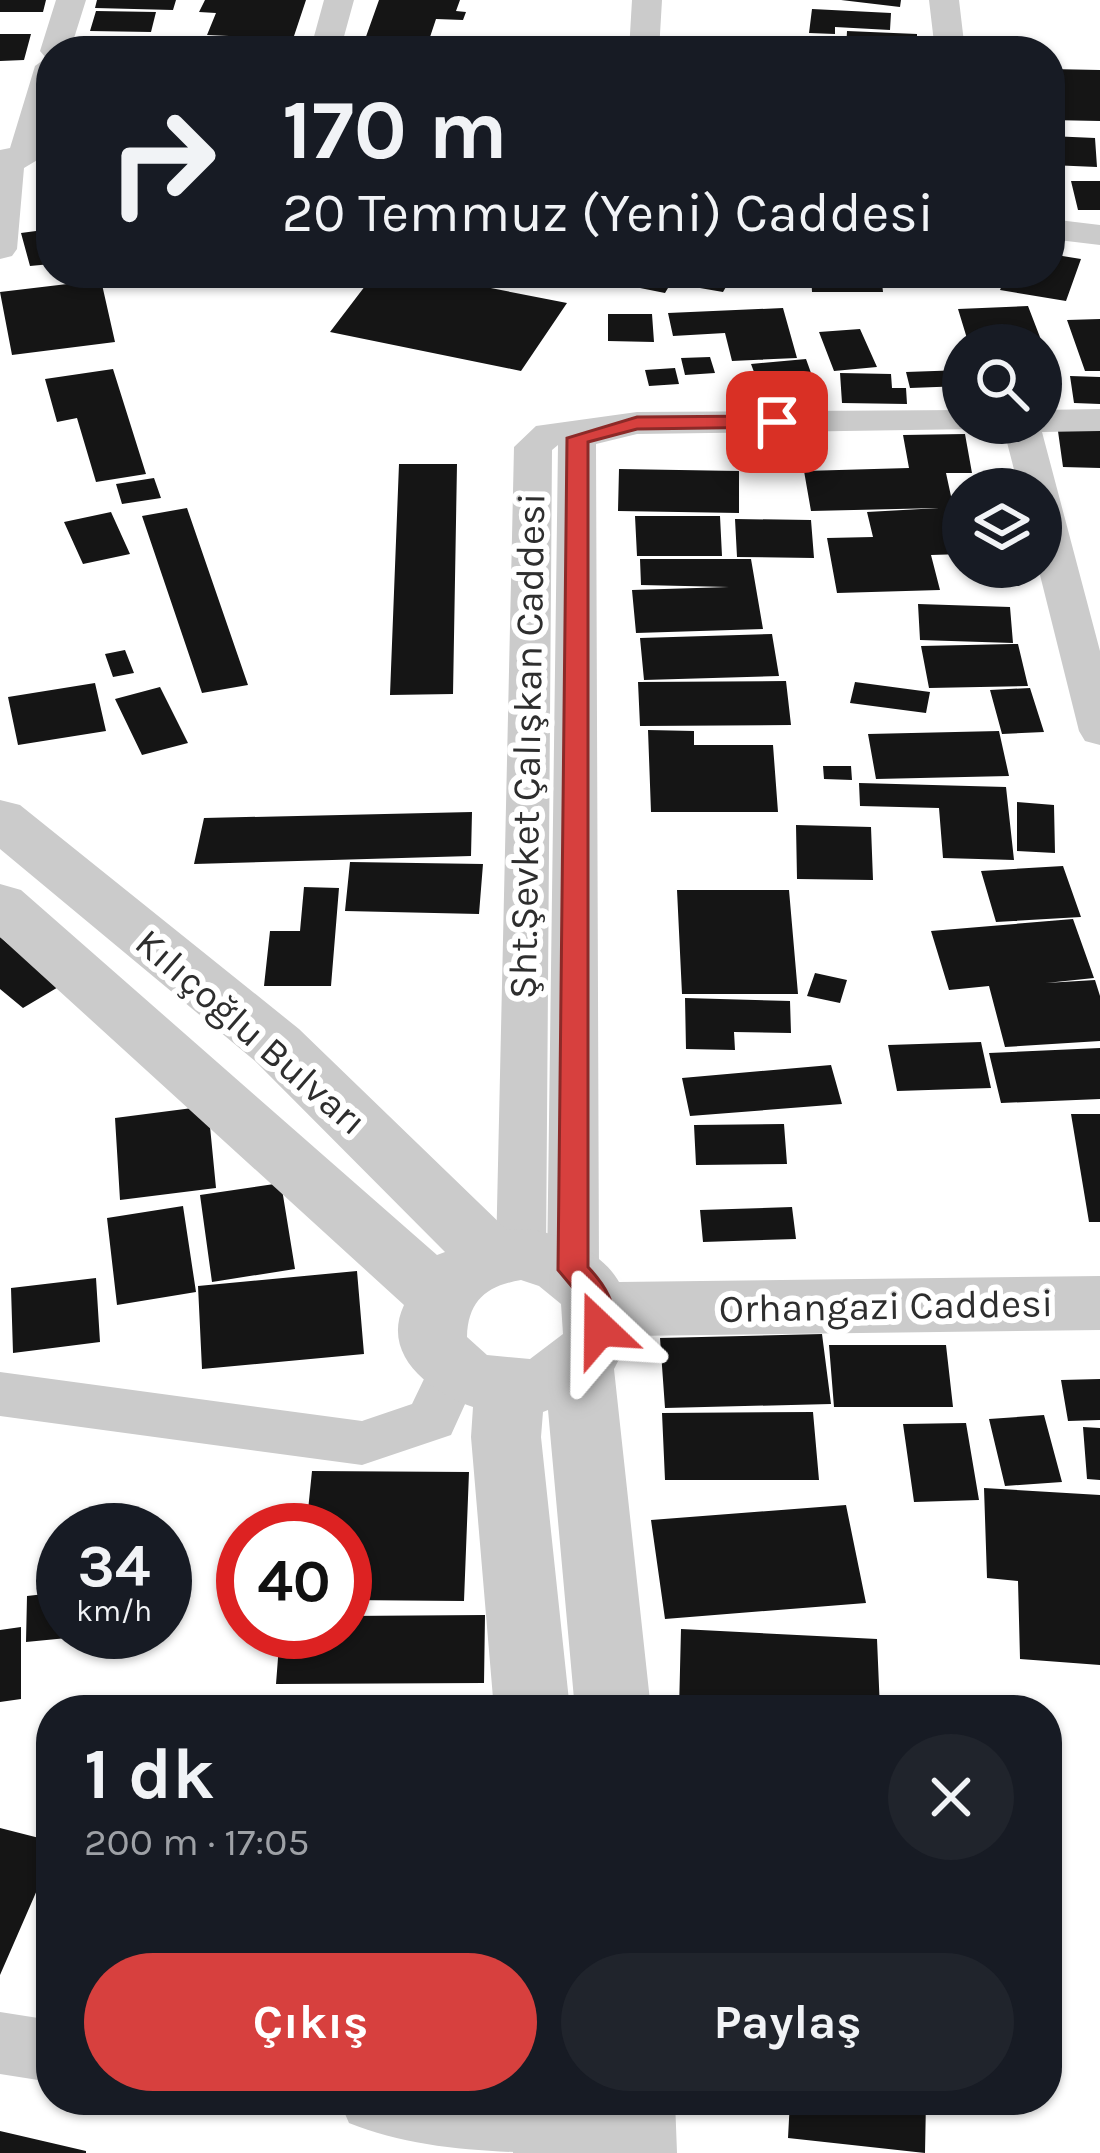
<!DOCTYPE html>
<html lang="tr">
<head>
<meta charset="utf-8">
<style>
	:root { --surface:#171b24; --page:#20242c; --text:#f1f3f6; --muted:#9ea1a6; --accent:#d7403e }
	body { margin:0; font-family:Karla,sans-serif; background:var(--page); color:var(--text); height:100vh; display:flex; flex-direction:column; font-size:45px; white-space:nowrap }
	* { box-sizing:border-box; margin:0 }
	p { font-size:39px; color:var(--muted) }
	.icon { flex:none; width:66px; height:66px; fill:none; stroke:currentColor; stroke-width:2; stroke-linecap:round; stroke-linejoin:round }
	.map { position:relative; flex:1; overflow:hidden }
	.panel { position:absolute; left:36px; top:1695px; width:1026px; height:420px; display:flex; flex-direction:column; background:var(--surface); border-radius:48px; box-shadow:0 3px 9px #0004 }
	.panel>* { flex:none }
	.hud { position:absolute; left:36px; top:36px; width:1029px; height:252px; border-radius:48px; box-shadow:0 3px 9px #0004; background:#171b24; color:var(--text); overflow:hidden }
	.fabs { position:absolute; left:942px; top:324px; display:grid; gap:24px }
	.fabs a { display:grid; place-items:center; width:120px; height:120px; border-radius:50%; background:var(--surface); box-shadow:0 3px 9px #0004; font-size:60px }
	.speed { position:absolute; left:36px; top:1503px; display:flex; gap:24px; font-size:60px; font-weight:700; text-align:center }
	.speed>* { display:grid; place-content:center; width:156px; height:156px; border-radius:50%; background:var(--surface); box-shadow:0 3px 9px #0004; line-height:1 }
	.speed small { font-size:30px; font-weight:400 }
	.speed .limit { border:18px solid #d22; background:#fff; color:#111 }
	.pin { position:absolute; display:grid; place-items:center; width:102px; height:102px; color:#fff; margin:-51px; border-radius:24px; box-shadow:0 6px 18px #0006 }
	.me { position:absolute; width:132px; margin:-66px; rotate:337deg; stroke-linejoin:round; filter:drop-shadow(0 0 9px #0008) }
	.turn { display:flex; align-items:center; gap:42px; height:252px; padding:0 48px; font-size:54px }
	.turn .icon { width:156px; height:156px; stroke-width:2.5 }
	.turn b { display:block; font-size:84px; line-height:102px }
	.round { display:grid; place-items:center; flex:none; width:126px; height:126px; border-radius:63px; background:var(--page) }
	.headline { display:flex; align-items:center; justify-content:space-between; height:204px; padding:0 48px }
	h1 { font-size:72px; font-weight:700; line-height:90px }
	.primary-button { display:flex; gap:24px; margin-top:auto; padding:24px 48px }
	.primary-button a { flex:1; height:138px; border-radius:72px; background:var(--accent); color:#fff; font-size:48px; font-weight:700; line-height:138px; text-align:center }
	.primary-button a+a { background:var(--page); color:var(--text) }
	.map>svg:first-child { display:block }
	.building { fill:#151515 }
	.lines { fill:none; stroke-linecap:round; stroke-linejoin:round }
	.minor { fill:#cbcbcb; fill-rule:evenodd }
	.tertiary { fill:#cbcbcb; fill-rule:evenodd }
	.route { fill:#d7403e; stroke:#8c2a28; stroke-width:3 }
	.labels { text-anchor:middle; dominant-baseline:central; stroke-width:12; stroke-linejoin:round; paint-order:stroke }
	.street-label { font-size:39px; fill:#2e2e2e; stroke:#fff }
</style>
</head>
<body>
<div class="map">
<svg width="1100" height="2153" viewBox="0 0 1100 2153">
	<rect width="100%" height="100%" fill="#fff"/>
	<path class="building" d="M0,0H46L43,12H0Z
		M97,0H176L173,10L95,8Z
		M205,0H306L293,39L207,35L216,13L199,12Z
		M379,0H460L456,11L466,12L463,20L436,19L426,49L363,45Z
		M841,0H901L900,7Z
		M812,9L891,13L890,30L835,27V34L809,33Z
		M96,11L156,12L151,32L90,31Z
		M847,31L917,34V51H846Z
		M0,34H31L24,60L0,61Z
		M212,38L293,41L289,51H207Z
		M1050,69L1100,70V121L1050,120Z
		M1050,136L1095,138L1097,167L1050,165Z
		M1071,181H1100V210H1078Z
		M51,229V264L30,266L21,233Z
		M1050,254L1081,259L1066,301L1000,290L1007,273H1050Z
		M375,273H414L567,303L521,371L330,332Z
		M627,273H734L723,292L671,283L665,293L620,284Z
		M811,273H881L883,292H812Z
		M101,280L115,342L12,355L0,292Z
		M1028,306L1043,345H969L958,309Z
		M783,308L797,358L732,361L725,333L673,336L668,313Z
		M608,314H652L654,342L608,341Z
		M1100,319V371H1085L1067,320Z
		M860,329L877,367L834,371L819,332Z
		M710,357L715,373L685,375L681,358Z
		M806,359L815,384L760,388L751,364Z
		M675,368L679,384L649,386L645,370Z
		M113,369L146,474L96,482L77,418L57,422L45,379Z
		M963,370V386L910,388L906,372Z
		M840,373L891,374L892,388H906L907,404L842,403Z
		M1070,376L1100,377V404L1074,403Z
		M1057,424L1100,426V468L1063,467Z
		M965,434L972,473H946L954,510H963V554L931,555L940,590L837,593L827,538L873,537L867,512L939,508L811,511L804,471L909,468L903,435Z
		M399,464H457L453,694L390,695Z
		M619,469L739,471V513L618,511Z
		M154,478L161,498L122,504L116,484Z
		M187,508L248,685L202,693L142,516Z
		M111,512L130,554L83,564L64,522Z
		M635,516H720L722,556H637Z
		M735,519L811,520L814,558L737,557Z
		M640,559H751L763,629L636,633L632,590L729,587L641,585Z
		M918,604L1010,607L1013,643L920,640Z
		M772,634L779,676L644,680L640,638Z
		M1013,644H1018L1028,686L929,688L921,646Z
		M125,650L134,673L113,677L105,654Z
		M786,681L791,725L640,726L638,682Z
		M855,682L930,692L926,713L850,703Z
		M95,683L106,731L18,745L8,697Z
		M160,687L188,743L142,755L115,699Z
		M1030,688L1044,732L1002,734L990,690Z
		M648,730L694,731V745H773L778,812H651Z
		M999,731L1009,776L876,779L868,734Z
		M823,766H851L852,780L824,779Z
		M859,783L1006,787L1014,860L943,858L939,808L860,806Z
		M1017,802L1054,805L1055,853L1017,851Z
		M472,812L471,856L194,864L204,818Z
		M796,825L871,827L873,880L797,879Z
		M350,862L483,864L479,914L345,911Z
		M1063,866L1081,917L996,922L981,871Z
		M304,887L339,888L331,986H264L270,931H300Z
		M677,890H789L798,994H682Z
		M1073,919L1094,978L1046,983L1095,980L1100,996V1041L1005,1047L989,986L949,990L931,931Z
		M0,937L60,986L23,1008L0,989Z
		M815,973L847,980L840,1003L807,996Z
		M685,998L790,1001L791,1033L734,1032L735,1050L686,1049Z
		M981,1042L991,1088L897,1091L888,1045Z
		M1100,1048V1099L1001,1103L989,1053Z
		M831,1065L842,1104L690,1116L682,1078Z
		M208,1106L216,1188L120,1200L115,1118Z
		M1071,1114H1100V1222H1089Z
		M784,1124L787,1164L696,1165L694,1125Z
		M281,1183L295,1269L212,1282L200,1195Z
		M183,1206L196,1292L117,1305L107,1218Z
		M792,1207L796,1239L703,1242L700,1210Z
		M357,1271L364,1354L202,1369L198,1286Z
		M96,1278L100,1342L13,1353L11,1288Z
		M822,1334L831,1404L665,1408L660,1338Z
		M829,1345H946L953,1407H834Z
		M1100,1379V1420L1068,1421L1061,1380Z
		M813,1412L819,1480H665L662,1413Z
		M1044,1415L1062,1482L1005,1486L989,1419Z
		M966,1423L979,1500L914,1502L903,1424Z
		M1083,1427L1100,1428V1480L1087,1479Z
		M312,1471L469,1472L464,1601L345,1600V1530H306Z
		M984,1488L1100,1495V1665L1020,1659L1018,1581L987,1578Z
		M846,1505L866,1603L665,1619L651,1520Z
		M63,1592V1632L98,1635L26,1642L27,1596Z
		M485,1615L484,1683L276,1684L280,1632H345V1616Z
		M21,1627V1699L0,1702V1630Z
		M681,1629L877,1639L880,1710H679Z
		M0,1828L51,1841V1858L0,1975Z
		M790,2100H926L925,2153L788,2138Z
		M0,2131L86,2151V2153H0Z"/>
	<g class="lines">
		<path class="minor" d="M56,0H86L70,51H51V119L39,159L24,168L17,249L12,256L0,259V150L10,148L35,66L46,58L40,51Z
			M324,0H354L340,51H310Z
			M632,0H662L659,51H629Z
			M929,0H959L965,51H935Z
			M1050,219L1100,225V245L1050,239Z
			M1100,409V431L1042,432L1100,651V745L1085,741L1079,731L1038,567L1041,489H1019L1002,423H1041V410Z
			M963,410V423H980L976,429L637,434L596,444L599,1271L591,1285L573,1291L555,1285L547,1271L558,445L552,450L546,1254L539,1268L521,1274L503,1268L496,1254L514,447L536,426L637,412Z
			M455,1348L474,1354L481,1369L451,1435L362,1465L0,1416V1372L362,1421L412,1404L436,1354Z
			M0,2012L51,2020V2082L0,2074Z
			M339,2100H568L580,2105L590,2128L576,2153C503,2153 417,2151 349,2123Z"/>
		<path class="tertiary" d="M0,800L20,805L299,1029L507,1230C544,1224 601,1249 619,1282L1100,1276V1330L631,1336L614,1369L651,1710H575L548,1410L543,1412L541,1437L570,1710H494L471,1437L473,1407C432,1393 380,1356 404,1305L0,937V884L21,890L437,1255L445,1252L255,1061L0,849ZM521,1280L539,1286L561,1304L563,1334L530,1359L487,1355L467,1337C468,1301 486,1286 521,1280Z
			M513,2100H675L677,2153H513Z"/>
	</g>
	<path class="route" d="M777,416L784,418V427L637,429L588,442V1267C606,1286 622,1311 610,1337H590L579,1295L558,1270L567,438L637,417Z"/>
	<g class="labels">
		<g class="street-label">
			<text transform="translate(527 746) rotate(-89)">Şht.Şevket Çalışkan Caddesi</text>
			<text transform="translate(251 1032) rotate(41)">Kılıçoğlu Bulvarı</text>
			<text transform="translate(886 1306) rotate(-1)">Orhangazi Caddesi</text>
		</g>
	</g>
</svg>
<div class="fabs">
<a><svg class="icon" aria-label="search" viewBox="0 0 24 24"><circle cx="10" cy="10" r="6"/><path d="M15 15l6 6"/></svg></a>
<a><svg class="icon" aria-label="layers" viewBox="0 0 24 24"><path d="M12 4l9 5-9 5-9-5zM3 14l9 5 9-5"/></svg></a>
</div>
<div class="speed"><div>34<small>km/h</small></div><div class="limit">40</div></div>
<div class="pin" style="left:777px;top:422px;background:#d93025"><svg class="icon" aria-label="arrive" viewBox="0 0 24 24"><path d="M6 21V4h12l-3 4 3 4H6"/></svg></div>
<svg class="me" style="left:600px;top:1329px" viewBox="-20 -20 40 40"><path d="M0-17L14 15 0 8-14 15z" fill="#d7403e" stroke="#fff" stroke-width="4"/></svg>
<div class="hud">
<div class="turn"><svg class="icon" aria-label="right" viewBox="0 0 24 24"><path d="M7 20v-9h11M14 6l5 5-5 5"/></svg><div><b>170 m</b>20 Temmuz (Yeni) Caddesi</div></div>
</div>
<section class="panel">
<div class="headline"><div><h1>1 dk</h1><p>200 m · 17:05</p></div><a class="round"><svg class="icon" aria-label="close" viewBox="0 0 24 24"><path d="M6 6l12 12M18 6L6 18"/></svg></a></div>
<div class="primary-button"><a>Çıkış</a><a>Paylaş</a></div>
</section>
</div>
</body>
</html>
